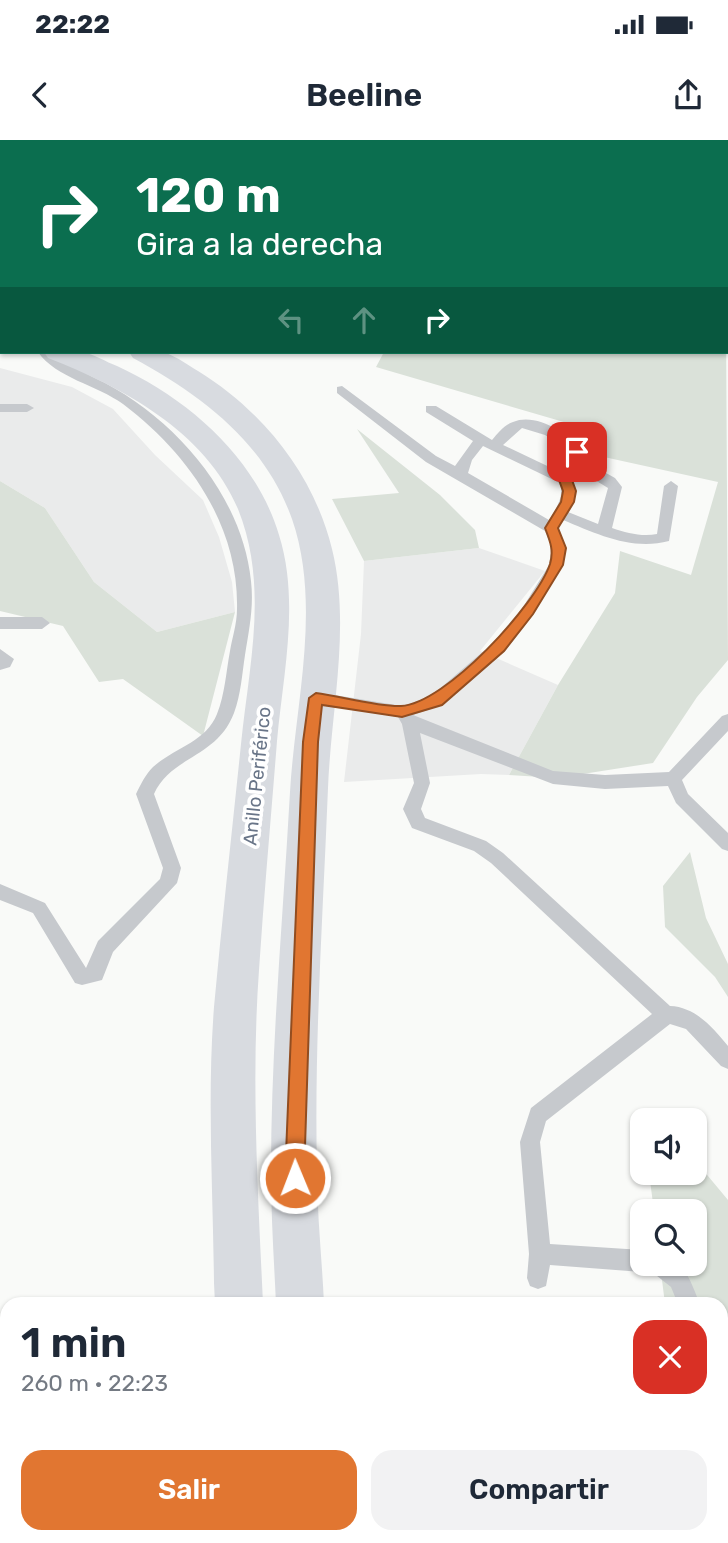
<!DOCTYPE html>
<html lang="es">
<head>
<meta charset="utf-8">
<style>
	:root { --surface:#fff; --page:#f2f2f3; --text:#1f2937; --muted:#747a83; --accent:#e17631 }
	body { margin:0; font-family:Rubik,sans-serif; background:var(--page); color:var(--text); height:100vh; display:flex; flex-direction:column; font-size:26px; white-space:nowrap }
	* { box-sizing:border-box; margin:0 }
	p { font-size:23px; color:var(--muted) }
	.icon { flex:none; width:38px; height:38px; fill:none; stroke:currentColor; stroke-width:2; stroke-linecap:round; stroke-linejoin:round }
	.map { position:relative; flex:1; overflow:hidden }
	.sheet { position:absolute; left:0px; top:1157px; width:728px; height:247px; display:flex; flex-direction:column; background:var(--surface); border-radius:21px 21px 0 0; box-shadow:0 2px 5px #0004 }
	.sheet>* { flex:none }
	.guide { position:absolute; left:0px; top:0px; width:728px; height:214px; box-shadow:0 2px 5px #0004; background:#0b6e4f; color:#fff; overflow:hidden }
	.fabs { position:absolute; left:630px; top:968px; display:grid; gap:14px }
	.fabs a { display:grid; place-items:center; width:77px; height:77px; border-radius:14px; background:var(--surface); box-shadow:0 2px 5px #0004; font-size:35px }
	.pin { position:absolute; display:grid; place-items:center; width:60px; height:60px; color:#fff; margin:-30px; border-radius:14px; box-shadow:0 4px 10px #0006 }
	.me { position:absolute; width:77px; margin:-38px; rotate:359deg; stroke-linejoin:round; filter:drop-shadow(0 0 5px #0008) }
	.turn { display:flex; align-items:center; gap:24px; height:147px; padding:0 21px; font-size:32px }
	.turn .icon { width:91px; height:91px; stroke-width:2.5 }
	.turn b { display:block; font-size:49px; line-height:60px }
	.lanes { display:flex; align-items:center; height:66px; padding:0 21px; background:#0003; justify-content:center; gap:35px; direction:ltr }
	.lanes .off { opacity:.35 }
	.round { display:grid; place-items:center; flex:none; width:74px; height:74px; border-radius:21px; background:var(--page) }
	.summary { display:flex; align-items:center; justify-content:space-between; height:119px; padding:0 21px }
	h1 { font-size:42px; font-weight:600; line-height:52px }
	.action { display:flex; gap:14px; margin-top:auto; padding:14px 21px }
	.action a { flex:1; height:80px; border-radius:21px; background:var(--accent); color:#fff; font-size:28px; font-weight:600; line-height:80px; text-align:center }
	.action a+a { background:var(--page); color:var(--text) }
	.status { display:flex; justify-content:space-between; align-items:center; height:49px; padding:0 35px; background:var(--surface); direction:ltr }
	.status svg { height:19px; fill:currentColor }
	header { display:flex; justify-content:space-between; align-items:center; height:91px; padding:0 21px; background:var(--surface); font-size:32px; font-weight:600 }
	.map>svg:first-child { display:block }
	.built { fill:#eaebeb }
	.green { fill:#dae1d9 }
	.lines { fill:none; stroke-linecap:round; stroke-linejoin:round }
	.service { fill:#c6c9cd; fill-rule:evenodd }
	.minor { fill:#c6c9cd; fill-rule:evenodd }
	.trunk { fill:#d8dbe0; fill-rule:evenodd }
	.route { fill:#e17631; stroke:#924d20; stroke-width:2 }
	.labels { text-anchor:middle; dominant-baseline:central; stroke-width:7; stroke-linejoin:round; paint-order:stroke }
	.street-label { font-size:19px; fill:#697588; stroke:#fff }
</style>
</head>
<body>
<div class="status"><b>22:22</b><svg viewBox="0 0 49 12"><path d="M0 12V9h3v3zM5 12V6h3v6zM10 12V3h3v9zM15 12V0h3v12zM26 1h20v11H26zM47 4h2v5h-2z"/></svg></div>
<header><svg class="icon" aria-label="back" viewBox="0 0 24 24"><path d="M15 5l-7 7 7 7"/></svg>Beeline<svg class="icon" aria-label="share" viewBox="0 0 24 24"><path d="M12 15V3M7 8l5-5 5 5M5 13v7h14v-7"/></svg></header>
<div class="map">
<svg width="728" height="1403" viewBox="0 0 728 1403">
	<rect width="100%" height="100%" fill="#f9faf8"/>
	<path class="built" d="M0,228L72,247L113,269L155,315L203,360L219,397L232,442L235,472L157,492L94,442L45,368L0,341Z
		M479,408L545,431L480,511L558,545L509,635L481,634L344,642L361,494L364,421Z"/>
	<path class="green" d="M726,186L728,520L697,557L653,623L557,638L509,635L558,545L615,453L620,411L691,435L718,342L604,317L598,292L376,227L384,212H726Z
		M357,289L440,355L475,390L479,408L364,421L332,359L399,353Z
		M0,341L45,368L94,442L157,492L235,472L203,596L123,539L99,542L63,486L0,471Z
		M690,712L706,778L728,824V857L715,837L665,787L663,746Z
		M695,1024H698L728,1060V1329L721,1327V1164H665L660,1124H695V1071H654L649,1033L695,1032Z
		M327,1396L682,1397L680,1403H320Z"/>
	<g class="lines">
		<path class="service" d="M38,212C57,212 76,229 95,238C171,274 242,353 251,441C254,467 249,490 245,515C242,534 241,554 234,573C217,618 171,616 154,654L181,728L177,743L113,812L102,840L82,845L75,843L33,773L0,760V744L45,763L86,828L98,801L160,739L163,728L136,654C141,644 145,635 153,627C174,608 206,602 217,574C225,554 226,532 230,511C232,498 237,484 237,469C239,385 188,313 123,264C97,245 56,238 38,212Z
			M342,246L436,316L455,326L473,301L426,272V266H436L492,300C498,293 504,285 513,282C535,272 568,293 582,309L584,312L581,319L615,338L622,347L612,388C627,393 642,397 657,394L664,346L671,341L678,346L669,401C632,411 597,394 563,380L558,388L566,408L563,425L533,475L505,511L442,565L413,575L553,631L605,635L669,632L722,576L728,574V591L682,640L688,654L728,693V711L722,709L676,663L668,646L605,649L553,644L420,593L430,643L421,669L425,678L486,701L503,713L670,866C696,867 713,888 728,906V929L721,926L686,889L670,884L546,981L540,1002L550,1104L642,1110V1124C687,1124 683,1123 700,1164H678L671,1147L652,1132L650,1127L642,1132L550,1125L546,1146L538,1149L530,1146L527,1138L529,1114L520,1002L531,968L652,874L491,723L474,711L412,688L403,669L414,643L402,584L398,577L316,564L308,558L316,552L402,566L430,557L493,503L523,467L549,425L552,408L545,391L426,322L337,253V247ZM522,288L545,295L568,310L570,313L562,333L503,305ZM483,306L560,343C564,358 557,367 549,380L468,333L472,320ZM577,329L608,348L598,384L568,372C577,356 571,344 577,329Z
			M0,264H27L34,268L27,272H0Z
			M0,477H42L50,483L42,489H0Z
			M0,509L14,519L10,527L0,530Z
			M721,1315L728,1318V1345L721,1342Z"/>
		<path class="minor" d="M49,0H71V2H49Z
			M118,0H144L116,2Z
			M447,0H469V2H447Z
			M559,0H581V2H559Z
			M657,0H679V2H657Z
			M0,12H2V26H0Z
			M726,13H728V27H726Z"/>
		<path class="trunk" d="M0,151H2V167H0Z
			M0,182H2V199H0Z
			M44,212C56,211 70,210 82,212C94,214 106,222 117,226C189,259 256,318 279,395C300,462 283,534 277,601C271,678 264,754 259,830C251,941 258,1053 263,1164H215L214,1143C213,1051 207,958 214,867C222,779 232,692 241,604C249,525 269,446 238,369C205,291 122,247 48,218Z
			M129,212C140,211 156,209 166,213C177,217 188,225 198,231C263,271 314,335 332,409C351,486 331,570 328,648C323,775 314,903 317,1031C317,1075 322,1119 324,1164H276C274,1120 271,1076 271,1032C271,905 283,778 290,652C295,564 322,466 292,379C265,303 202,255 133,218Z
			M213,1396H267V1403H213Z
			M276,1396H330V1403H276Z"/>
	</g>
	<path class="route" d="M577,308L583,312L572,340L576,351L574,362L558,388L566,408L563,425L533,474L504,511L442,565L402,577L322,565L318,602L304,1038L301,1044L295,1047L288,1044L285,1038L303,602L309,558L316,553C340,556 378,567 401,566C445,564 536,465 550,424C554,410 550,401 545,388L561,362L563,351L559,340L571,312Z"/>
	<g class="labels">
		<g class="street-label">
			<text transform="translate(257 636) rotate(-84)">Anillo Periférico</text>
		</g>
	</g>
</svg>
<div class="fabs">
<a><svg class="icon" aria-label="sound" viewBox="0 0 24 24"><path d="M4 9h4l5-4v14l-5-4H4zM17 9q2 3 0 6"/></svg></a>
<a><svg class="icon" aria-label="search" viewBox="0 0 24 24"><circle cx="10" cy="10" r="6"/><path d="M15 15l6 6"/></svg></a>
</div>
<div class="pin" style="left:577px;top:312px;background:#d93025"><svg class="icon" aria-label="arrive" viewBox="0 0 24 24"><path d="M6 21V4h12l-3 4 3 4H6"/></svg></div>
<svg class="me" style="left:295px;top:1038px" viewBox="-20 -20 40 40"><circle r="17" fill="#e17631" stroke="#fff" stroke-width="3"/><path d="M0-11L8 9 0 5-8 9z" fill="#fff"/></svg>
<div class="guide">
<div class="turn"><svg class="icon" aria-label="right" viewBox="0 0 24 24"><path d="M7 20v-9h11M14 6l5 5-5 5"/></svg><div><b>120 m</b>Gira a la derecha</div></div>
<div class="lanes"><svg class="icon off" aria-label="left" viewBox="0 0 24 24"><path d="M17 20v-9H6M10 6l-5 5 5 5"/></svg><svg class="icon off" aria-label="ahead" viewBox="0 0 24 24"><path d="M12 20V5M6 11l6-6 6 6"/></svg><svg class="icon" aria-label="right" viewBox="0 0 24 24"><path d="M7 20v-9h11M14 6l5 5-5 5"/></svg></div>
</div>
<section class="sheet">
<div class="summary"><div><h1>1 min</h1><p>260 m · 22:23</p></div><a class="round" style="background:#d93025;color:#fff"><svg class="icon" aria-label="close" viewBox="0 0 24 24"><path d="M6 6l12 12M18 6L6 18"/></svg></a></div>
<div class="action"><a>Salir</a><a>Compartir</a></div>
</section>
</div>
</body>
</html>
